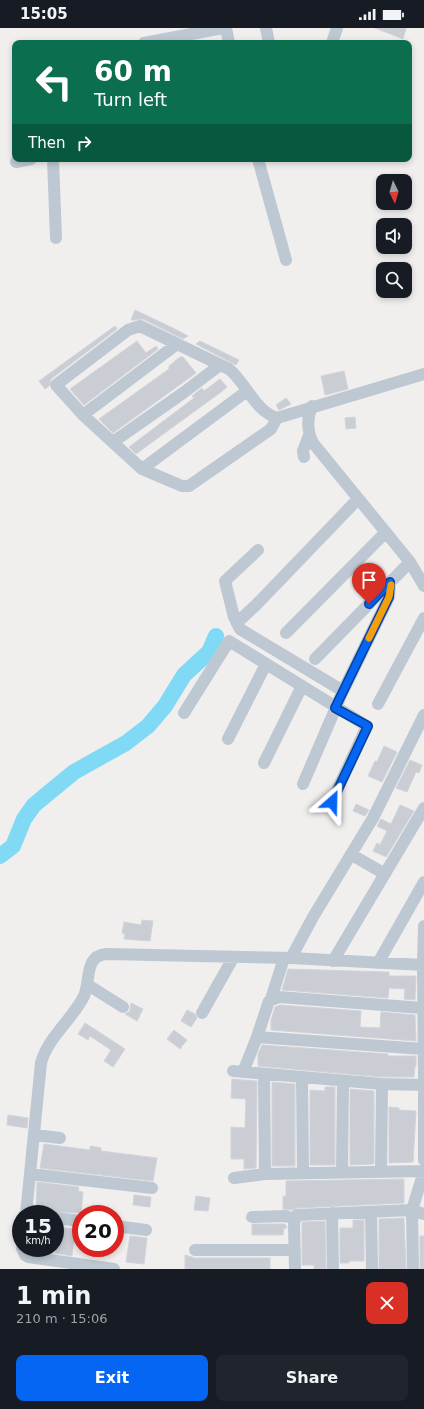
<!DOCTYPE html>
<html lang="en">
<head>
<meta charset="utf-8">
<style>
	:root { --surface:#171b24; --page:#20242c; --text:#f1f3f6; --muted:#9ea1a6; --accent:#0666f4 }
	body { margin:0; font-family:"DejaVu Sans",sans-serif; background:var(--page); color:var(--text); height:100vh; display:flex; flex-direction:column; font-size:15px; white-space:nowrap }
	* { box-sizing:border-box; margin:0 }
	p { font-size:13px; color:var(--muted) }
	.icon { flex:none; width:22px; height:22px; fill:none; stroke:currentColor; stroke-width:2; stroke-linecap:round; stroke-linejoin:round }
	.map { position:relative; height:1241px; overflow:hidden }
	.side { display:flex; flex-direction:column; background:var(--surface); flex:1 }
	.side>* { flex:none }
	.hud { position:absolute; left:12px; top:12px; width:400px; height:122px; border-radius:8px; box-shadow:0 2px 6px #0003; background:#0b6e4f; color:#fff; overflow:hidden }
	.needle { width:26px; rotate:175deg }
	.tools { position:absolute; left:376px; top:146px; display:grid; gap:8px }
	.tools a { display:grid; place-items:center; width:36px; height:36px; border-radius:8px; background:var(--surface); box-shadow:0 2px 6px #0003; font-size:20px }
	.speed { position:absolute; left:12px; top:1177px; display:flex; gap:8px; font-size:20px; font-weight:700; text-align:center }
	.speed>* { display:grid; place-content:center; width:52px; height:52px; border-radius:50%; background:var(--surface); box-shadow:0 2px 6px #0003; line-height:1 }
	.speed small { font-size:10px; font-weight:400 }
	.speed .limit { border:6px solid #d22; background:#fff; color:#111 }
	.pin { position:absolute; display:grid; place-items:center; width:34px; height:34px; color:#fff; margin:-41px -17px; border-radius:50% 50% 50% 0; rotate:-45deg; box-shadow:0 0 4px #0007 }
	.pin .icon { rotate:45deg }
	.me { position:absolute; width:44px; margin:-22px; rotate:25deg; stroke-linejoin:round; filter:drop-shadow(0 0 3px #0008) }
	.turn { display:flex; align-items:center; gap:14px; height:84px; padding:0 16px; font-size:18px }
	.turn .icon { width:52px; height:52px; stroke-width:2.5 }
	.turn b { display:block; font-size:28px; line-height:34px }
	.then { display:flex; align-items:center; height:38px; padding:0 16px; background:#0003; gap:8px; font-size:15px }
	.round { display:grid; place-items:center; flex:none; width:42px; height:42px; border-radius:8px; background:var(--page) }
	.head { display:flex; align-items:center; justify-content:space-between; height:68px; padding:0 16px }
	h1 { font-size:24px; font-weight:700; line-height:30px }
	.cta { display:flex; gap:8px; margin-top:auto; padding:8px 16px }
	.cta a { flex:1; height:46px; border-radius:8px; background:var(--accent); color:#fff; font-size:16px; font-weight:700; line-height:46px; text-align:center }
	.cta a+a { background:var(--page); color:var(--text) }
	.status { display:flex; justify-content:space-between; align-items:center; height:28px; padding:0 20px; background:var(--surface); direction:ltr }
	.status svg { height:11px; fill:currentColor }
	.map>svg:first-child { display:block }
	.lines { fill:none; stroke-linecap:round; stroke-linejoin:round }
	.river { stroke:#80d9f5; stroke-width:16 }
	.building { fill:#cacdd4; stroke:#d2d4db }
	.minor { stroke:#bdc8d2; stroke-width:12 }
	.route-casing { stroke:#04429f; stroke-width:10 }
	.route { stroke:#0666f4; stroke-width:7 }
	.slow { stroke:#f59e0b; stroke-width:7 }
</style>
</head>
<body>
<div class="status"><b>15:05</b><svg viewBox="0 0 49 12"><path d="M0 12V9h3v3zM5 12V6h3v6zM10 12V3h3v9zM15 12V0h3v12zM26 1h20v11H26zM47 4h2v5h-2z"/></svg></div>
<div class="map">
<svg width="424" height="1241" viewBox="0 0 424 1241">
	<rect width="100%" height="100%" fill="#f1eeee"/>
	<g class="lines">
		<path class="river" d="M0,828L13,818L24,791L34,777L74,744L126,715L148,698L165,678L184,647L209,624L216,608"/>
	</g>
	<path class="building" d="M375,0H406L403,11Z
		M135,282L173,300L188,308L183,311L143,291L133,292H131Z
		M115,298L117,301L51,351L49,358L45,361L39,353Z
		M137,313L146,325L156,318L158,321L84,377L70,361Z
		M200,313L239,332L236,337L196,316Z
		M180,329H183L196,345L113,405L99,391L169,341V338Z
		M344,343L348,361L325,367L321,348Z
		M220,351L227,359L221,364L136,426L129,419L194,370L192,368L202,360L204,363Z
		M286,370L291,376L279,382L276,377Z
		M355,389L356,400L346,401L345,390Z
		M384,718L397,724L382,754L368,748L375,733L377,734Z
		M410,732L422,737L419,745L416,744L407,764L396,760Z
		M356,776L369,782L365,788L353,783Z
		M400,777L414,783L386,829L373,823L377,815L380,817L387,803L377,798L381,791L391,796Z
		M142,892L153,893L150,913L124,911L125,906L122,905L124,894L141,897Z
		M288,941L389,944V948H416L415,972L404,971L405,961L389,960L388,970L282,962Z
		M131,975L143,981L137,993L125,986L130,983Z
		M280,977L361,983L360,999L380,1000L381,984L415,987L416,1013L271,1002V992L275,979Z
		M187,982L195,986L197,990L191,999L181,993Z
		M85,995L125,1021L113,1039L104,1033L111,1022L90,1008L88,1012L78,1006Z
		M174,1002L187,1012L180,1021L167,1011Z
		M262,1017L388,1026V1028H416V1038H415L414,1049H382L258,1038V1026Z
		M232,1051L257,1053L256,1140L244,1141V1131H231V1099L245,1100L246,1071L231,1070Z
		M272,1054L295,1056V1138H272Z
		M325,1059H335V1137H310V1062L325,1063Z
		M350,1061L374,1063V1136L350,1137Z
		M389,1079L399,1080V1082L416,1083L413,1134L389,1135Z
		M8,1087L28,1090L27,1100L7,1097Z
		M44,1116L90,1122V1118L101,1120V1123L157,1130L153,1153L40,1140Z
		M404,1151V1175L297,1180L292,1182L283,1181V1168H286V1153Z
		M37,1154L79,1159L78,1163L83,1164L81,1185L36,1183Z
		M134,1167L151,1169L150,1179L133,1177Z
		M196,1168L210,1170L208,1183L194,1182Z
		M404,1190L406,1241H379V1191Z
		M353,1192H364V1233H349V1235H340V1200H353Z
		M325,1193L326,1241H314V1237H302V1194Z
		M252,1196H285L287,1200H284L283,1207H252Z
		M58,1199L81,1202V1212L74,1211L72,1228L55,1225Z
		M130,1208L147,1210L144,1236L126,1234Z
		M420,1208H424V1241H420Z
		M185,1227L195,1230H270V1241H185Z"/>
	<g class="lines">
		<path class="minor" d="M226,0L229,15
			M266,0L269,15
			M144,15L223,0
			M332,15L337,0
			M53,131L56,210
			M258,131L286,232
			M16,134L31,131
			M247,363L142,441L83,387L56,357L128,302L140,298L229,341C247,356 254,382 277,390L424,346
			M312,378C307,390 307,403 313,415L410,534L424,558
			M83,387L177,316
			M113,414L183,365L220,337
			M304,429L303,423L309,407
			M142,441L182,458H189L271,401L277,390
			M258,522L225,553L234,589L240,601L343,663
			M234,589L237,591L242,590L256,577L358,471
			M286,605L386,504
			M315,631L410,534
			M378,676L424,590
			M184,685L229,613L367,698L332,773
			M228,711L266,636
			M264,735L302,658
			M303,756L343,663L389,569L390,554
			M352,827L385,846
			M291,930L313,889L373,790L424,687
			M333,933L424,780
			M378,935L424,854
			M423,937L424,1050
			M88,957L123,979
			M271,971L284,930
			M422,980L279,969L269,973L257,1009L423,1021
			M202,985L233,930
			M233,1043L382,1056L424,1057
			M243,1044L257,1009
			M264,1047L265,1146
			M302,1050L303,1145
			M424,1064V1132
			M35,1107L60,1110
			M342,1144L343,1053
			M381,1144L382,1056
			M30,1146L152,1160
			M234,1150L265,1146L424,1143
			M371,1184L372,1241
			M332,1185L333,1241
			M26,1186L41,1035C48,1009 72,992 84,968C91,952 84,928 106,926L291,930L423,937L424,898
			M252,1189L286,1188L294,1191
			M55,1190L81,1193
			M115,1198L146,1202
			M22,1220L25,1227L28,1229L114,1241
			M195,1222H295
			M295,1241L294,1195L297,1187L412,1182L424,1186
			M413,1241L412,1182L424,1143"/>
	</g>
	<g class="lines">
		<g class="route-casing">
			<path id="route" d="M332,774L368,698L335,680L389,569L390,554L369,576"/>
		</g>
		<use href="#route" class="route"/>
		<path class="slow" d="M369,610L389,569L391,557"/>
	</g>
</svg>
<div class="tools">
<a><svg class="needle" viewBox="-14 -14 28 28"><path d="M0-13l5 13h-10z" fill="#e53935"/><path d="M0 13l5-13h-10z" fill="#9ea1a6"/></svg></a>
<a><svg class="icon" aria-label="sound" viewBox="0 0 24 24"><path d="M4 9h4l5-4v14l-5-4H4zM17 9q2 3 0 6"/></svg></a>
<a><svg class="icon" aria-label="search" viewBox="0 0 24 24"><circle cx="10" cy="10" r="6"/><path d="M15 15l6 6"/></svg></a>
</div>
<div class="speed"><div>15<small>km/h</small></div><div class="limit">20</div></div>
<div class="pin" style="left:369px;top:576px;background:#d93025"><svg class="icon" aria-label="arrive" viewBox="0 0 24 24"><path d="M6 21V4h12l-3 4 3 4H6"/></svg></div>
<svg class="me" style="left:332px;top:774px" viewBox="-20 -20 40 40"><path d="M0-17L14 15 0 8-14 15z" fill="#0666f4" stroke="#fff" stroke-width="4"/></svg>
<div class="hud">
<div class="turn"><svg class="icon" aria-label="left" viewBox="0 0 24 24"><path d="M17 20v-9H6M10 6l-5 5 5 5"/></svg><div><b>60 m</b>Turn left</div></div>
<div class="then">Then<svg class="icon" aria-label="right" viewBox="0 0 24 24"><path d="M7 20v-9h11M14 6l5 5-5 5"/></svg></div>
</div>
</div>
<section class="side">
<div class="head"><div><h1>1 min</h1><p>210 m · 15:06</p></div><a class="round" style="background:#d93025;color:#fff"><svg class="icon" aria-label="close" viewBox="0 0 24 24"><path d="M6 6l12 12M18 6L6 18"/></svg></a></div>
<div class="cta"><a>Exit</a><a>Share</a></div>
</section>
</body>
</html>
